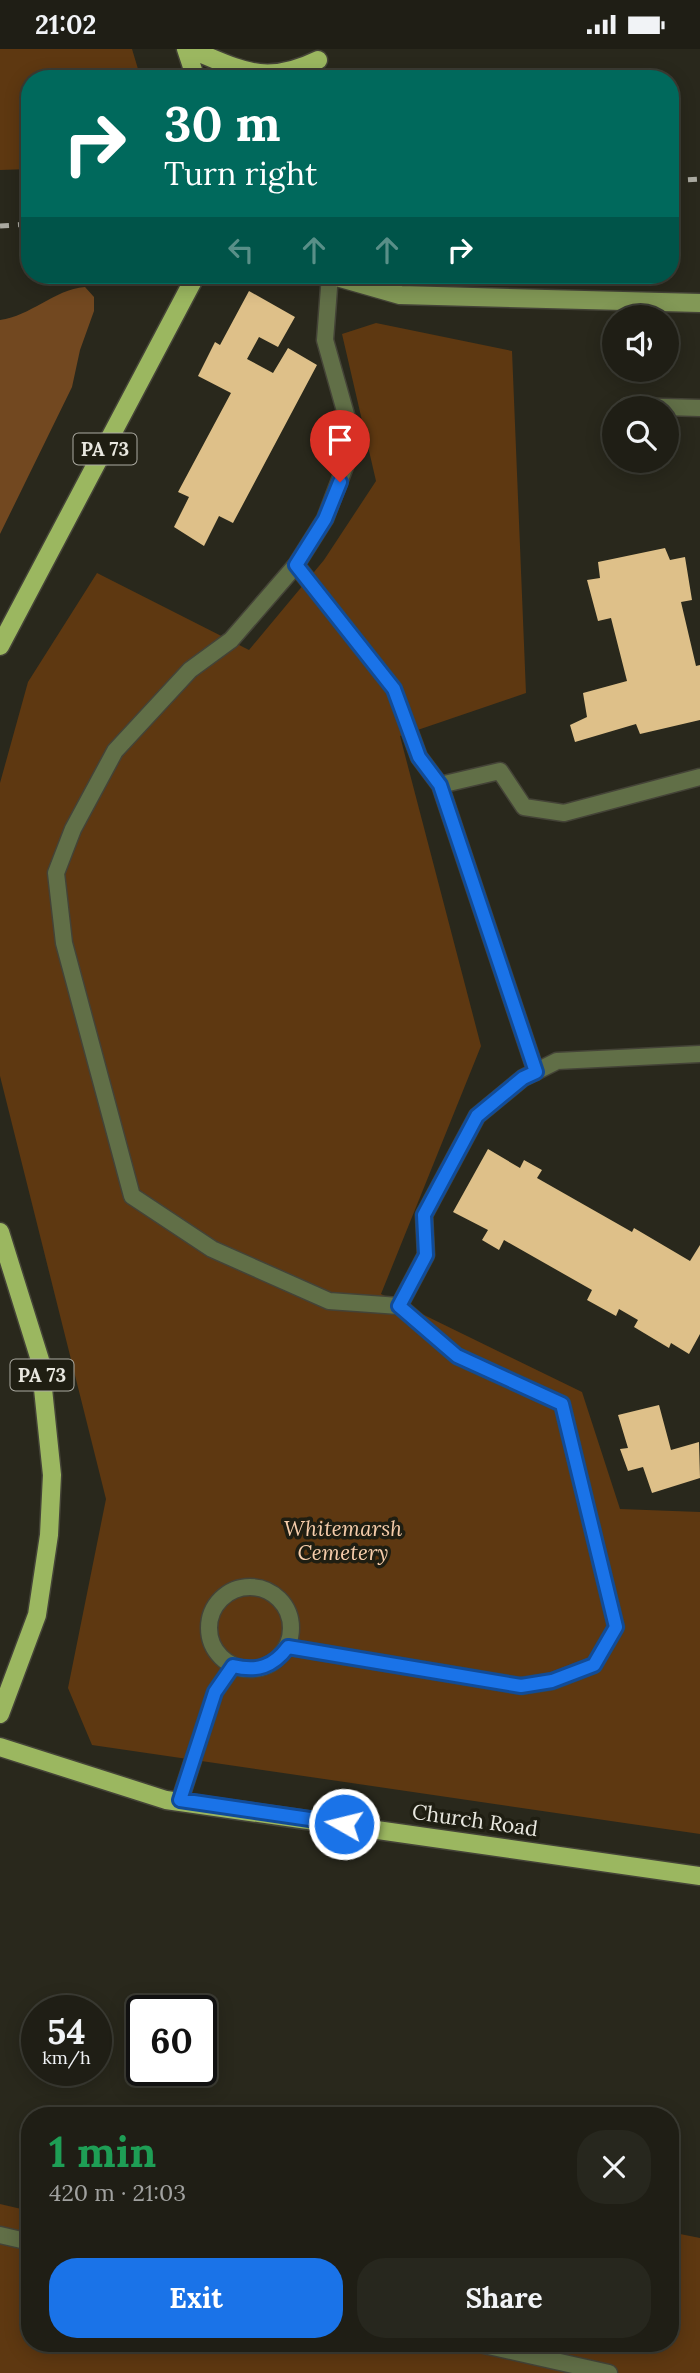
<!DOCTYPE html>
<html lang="en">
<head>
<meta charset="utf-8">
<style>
	:root { --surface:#1f1e15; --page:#27271e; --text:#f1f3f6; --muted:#a1a2a0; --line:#3c3c34; --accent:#1a73e8 }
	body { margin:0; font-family:Lora,serif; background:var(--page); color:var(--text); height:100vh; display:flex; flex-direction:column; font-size:26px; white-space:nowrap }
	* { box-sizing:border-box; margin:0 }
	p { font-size:23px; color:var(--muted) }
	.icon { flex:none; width:38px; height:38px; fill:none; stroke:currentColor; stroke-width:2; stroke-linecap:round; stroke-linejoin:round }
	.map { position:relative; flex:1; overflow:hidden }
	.drawer { position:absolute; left:21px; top:2058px; width:658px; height:245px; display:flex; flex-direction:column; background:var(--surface); border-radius:28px; box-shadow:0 4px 18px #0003,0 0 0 2px var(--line) }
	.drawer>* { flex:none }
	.banner { position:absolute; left:21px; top:21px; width:658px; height:214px; border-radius:28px; box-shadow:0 4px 18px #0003,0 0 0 2px var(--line); background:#00695c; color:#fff; overflow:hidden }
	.buttons { position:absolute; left:602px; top:256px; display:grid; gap:14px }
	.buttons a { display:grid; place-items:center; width:77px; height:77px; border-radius:50%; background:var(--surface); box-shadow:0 4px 18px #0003,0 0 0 2px var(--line); font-size:35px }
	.speed { position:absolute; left:21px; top:1946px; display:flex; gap:14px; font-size:35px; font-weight:700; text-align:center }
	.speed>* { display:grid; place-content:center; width:91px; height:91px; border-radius:50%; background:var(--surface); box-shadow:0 4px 18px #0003,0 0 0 2px var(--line); line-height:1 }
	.speed small { font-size:18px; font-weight:400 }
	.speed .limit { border:4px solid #111; border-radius:10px; background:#fff; color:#111 }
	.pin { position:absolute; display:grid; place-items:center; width:60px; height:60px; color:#fff; margin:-72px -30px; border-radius:50% 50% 50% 0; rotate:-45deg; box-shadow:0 0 7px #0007 }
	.pin .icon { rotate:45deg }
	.me { position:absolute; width:77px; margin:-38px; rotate:278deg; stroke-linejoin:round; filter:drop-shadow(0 0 5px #0008) }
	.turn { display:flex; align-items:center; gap:24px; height:147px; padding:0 28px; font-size:32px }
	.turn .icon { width:91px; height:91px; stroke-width:2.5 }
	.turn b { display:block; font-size:49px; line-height:60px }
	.lanes { display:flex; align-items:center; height:66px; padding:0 28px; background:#0003; justify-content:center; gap:35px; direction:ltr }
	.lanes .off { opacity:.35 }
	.round { display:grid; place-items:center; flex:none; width:74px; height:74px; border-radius:28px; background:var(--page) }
	.overview { display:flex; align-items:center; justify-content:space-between; height:119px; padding:0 28px }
	h1 { font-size:42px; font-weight:800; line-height:52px; color:#1e9e55 }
	.button { display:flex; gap:14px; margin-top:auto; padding:14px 28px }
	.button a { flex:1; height:80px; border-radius:28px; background:var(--accent); color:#fff; font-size:28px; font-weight:800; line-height:80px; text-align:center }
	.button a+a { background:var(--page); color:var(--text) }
	.status { display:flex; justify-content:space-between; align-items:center; height:49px; padding:0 35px; background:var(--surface); direction:ltr }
	.status svg { height:19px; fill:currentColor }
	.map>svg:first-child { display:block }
	.green { fill:#5e3811 }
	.forest { fill:#724820 }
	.building { fill:#dec089 }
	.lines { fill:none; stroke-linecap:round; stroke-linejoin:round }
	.lane-casing { stroke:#444337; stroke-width:19 }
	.secondary-casing { stroke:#444337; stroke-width:21 }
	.primary-casing { stroke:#444337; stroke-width:21 }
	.lane { stroke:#616f47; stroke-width:16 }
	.secondary { stroke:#829856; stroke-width:18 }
	.primary { stroke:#9bb760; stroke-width:18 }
	.rail { stroke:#abaaa1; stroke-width:5; stroke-dasharray:9 9; stroke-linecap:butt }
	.route-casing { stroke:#114b97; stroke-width:18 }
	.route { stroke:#1a73e8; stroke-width:12 }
	.labels { text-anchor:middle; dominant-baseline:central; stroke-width:7; stroke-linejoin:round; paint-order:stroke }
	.shield { fill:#1f1e12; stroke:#acaba2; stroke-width:2 }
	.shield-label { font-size:19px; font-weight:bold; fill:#e8e7df }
	.park-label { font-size:21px; font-style:italic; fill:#f6cdab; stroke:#1f1e12 }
	.street-label { font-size:21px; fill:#e8e7df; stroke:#1f1e12 }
</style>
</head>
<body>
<div class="status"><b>21:02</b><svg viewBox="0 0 49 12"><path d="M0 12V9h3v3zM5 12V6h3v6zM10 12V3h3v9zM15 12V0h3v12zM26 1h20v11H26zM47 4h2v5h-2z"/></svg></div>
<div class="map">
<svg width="700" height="2324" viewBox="0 0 700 2324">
	<rect width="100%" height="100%" fill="#29281c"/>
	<path class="green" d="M0,0H132L141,30H30V120L0,121Z
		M376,274L512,302L526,644L400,687L481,997L381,1245L582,1343L620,1460L700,1463V1785L92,1696L68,1639L106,1450L0,1027V734L28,633L97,524L249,601L324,511L376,432L342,285Z
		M0,2155L30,2162V2294H670V2183L700,2189V2324H0Z"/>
	<path class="forest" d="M85,238L94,248V262L80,301L72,338L0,485V271C31,267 53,241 85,238Z"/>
	<path class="building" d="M249,242L295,268L278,298L259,288L247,310L273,324L288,299L317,316L233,474L219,467L204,497L174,478L189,448L178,443L231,344L198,327L215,293L220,296Z
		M665,499L670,511L685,508L692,551L681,553L696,617L700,616V671L640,685L636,675L575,693L570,676L587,668L583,644L627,632L611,569L598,572L587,531L600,529L598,513Z
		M488,1100L520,1119L524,1111L542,1121L537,1129L632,1183L634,1179L690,1212L700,1196V1285L689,1305L671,1294L669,1299L634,1278L638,1271L619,1260L616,1267L587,1251L592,1241L504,1191L499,1201L482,1191L488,1181L453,1163Z
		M659,1356L671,1401L699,1393L700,1429L652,1444L643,1418L628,1422L620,1400L628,1399L618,1366Z"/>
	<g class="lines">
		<g class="lane-casing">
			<path id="lane" d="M330,226L325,291L354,394L325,470L296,516L231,591L190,621L115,702L73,780L56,824L64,894L132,1147L212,1200L329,1252L399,1257L426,1206L424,1166L477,1067L523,1029L557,1012L700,1005
				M627,357L700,359
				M296,516L394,640L419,708L440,736L500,722L524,758L564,764L700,728
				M440,736L536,1023
				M209 1579a41 41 0 1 1 82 0a41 41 0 1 1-82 0Z
				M288,1598L521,1637L553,1632L594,1616L616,1578L562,1355L457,1307L399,1257
				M180,1751L215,1643L233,1617
				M0,2186L30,2193
				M475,2294L609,2324"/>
		</g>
		<g class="secondary-casing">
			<path id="secondary" d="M330,226L400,246L700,254"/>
		</g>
		<g class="primary-casing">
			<path id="primary" d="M186,0L196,30
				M190,0C241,21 265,37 318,11
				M0,597L196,226
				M0,1183L40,1311L52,1426L49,1486L37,1566L0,1665
				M0,1698L166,1751L700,1827"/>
		</g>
		<use href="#lane" class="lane"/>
		<use href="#secondary" class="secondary"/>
		<use href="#primary" class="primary"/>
		<path class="rail" d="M670,132L700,130
			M0,177L30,175"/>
	</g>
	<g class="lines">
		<g class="route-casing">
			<path id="route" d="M340,433L325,470L296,516L394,640L419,708L440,736L536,1023L523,1029L477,1067L424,1166L426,1206L399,1257L457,1307L562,1355L616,1578L594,1616L552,1632L521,1637L288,1598C273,1618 257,1623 233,1617L215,1643L180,1751L344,1775"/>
		</g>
		<use href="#route" class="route"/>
	</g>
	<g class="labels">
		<g class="shield">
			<rect x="73.5" y="384.5" width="63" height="31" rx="5"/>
			<rect x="10.5" y="1310.5" width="63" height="31" rx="5"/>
		</g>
		<g class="shield-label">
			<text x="105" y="400">PA 73</text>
			<text x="42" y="1326">PA 73</text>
		</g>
		<g class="park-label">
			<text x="343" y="1479">Whitemarsh<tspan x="343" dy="24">Cemetery</tspan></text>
		</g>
		<g class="street-label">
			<text transform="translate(475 1771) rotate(8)">Church Road</text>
		</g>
	</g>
</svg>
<div class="buttons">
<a><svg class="icon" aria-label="sound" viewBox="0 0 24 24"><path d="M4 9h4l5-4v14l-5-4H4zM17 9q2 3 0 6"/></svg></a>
<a><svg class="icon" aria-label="search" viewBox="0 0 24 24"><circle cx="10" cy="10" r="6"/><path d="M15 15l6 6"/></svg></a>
</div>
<div class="speed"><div>54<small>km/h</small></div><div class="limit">60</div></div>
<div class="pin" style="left:340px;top:433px;background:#d93025"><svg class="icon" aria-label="arrive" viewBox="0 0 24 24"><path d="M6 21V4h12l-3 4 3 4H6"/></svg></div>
<svg class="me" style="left:344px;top:1775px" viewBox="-20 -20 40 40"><circle r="17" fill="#1a73e8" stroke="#fff" stroke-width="3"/><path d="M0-11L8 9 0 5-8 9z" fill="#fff"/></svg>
<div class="banner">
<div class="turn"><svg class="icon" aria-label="right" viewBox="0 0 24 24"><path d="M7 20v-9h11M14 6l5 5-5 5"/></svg><div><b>30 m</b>Turn right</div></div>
<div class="lanes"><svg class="icon off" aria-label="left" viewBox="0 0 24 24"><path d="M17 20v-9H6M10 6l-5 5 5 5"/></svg><svg class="icon off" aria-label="ahead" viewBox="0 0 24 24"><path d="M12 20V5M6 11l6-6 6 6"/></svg><svg class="icon off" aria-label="ahead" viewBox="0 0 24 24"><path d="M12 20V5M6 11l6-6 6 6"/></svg><svg class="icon" aria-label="right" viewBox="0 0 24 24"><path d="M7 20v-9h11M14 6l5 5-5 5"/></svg></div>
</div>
<section class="drawer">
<div class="overview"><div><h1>1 min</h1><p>420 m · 21:03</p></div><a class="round"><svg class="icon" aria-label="close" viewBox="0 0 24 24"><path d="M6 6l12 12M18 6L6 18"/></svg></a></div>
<div class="button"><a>Exit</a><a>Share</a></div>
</section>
</div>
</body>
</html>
